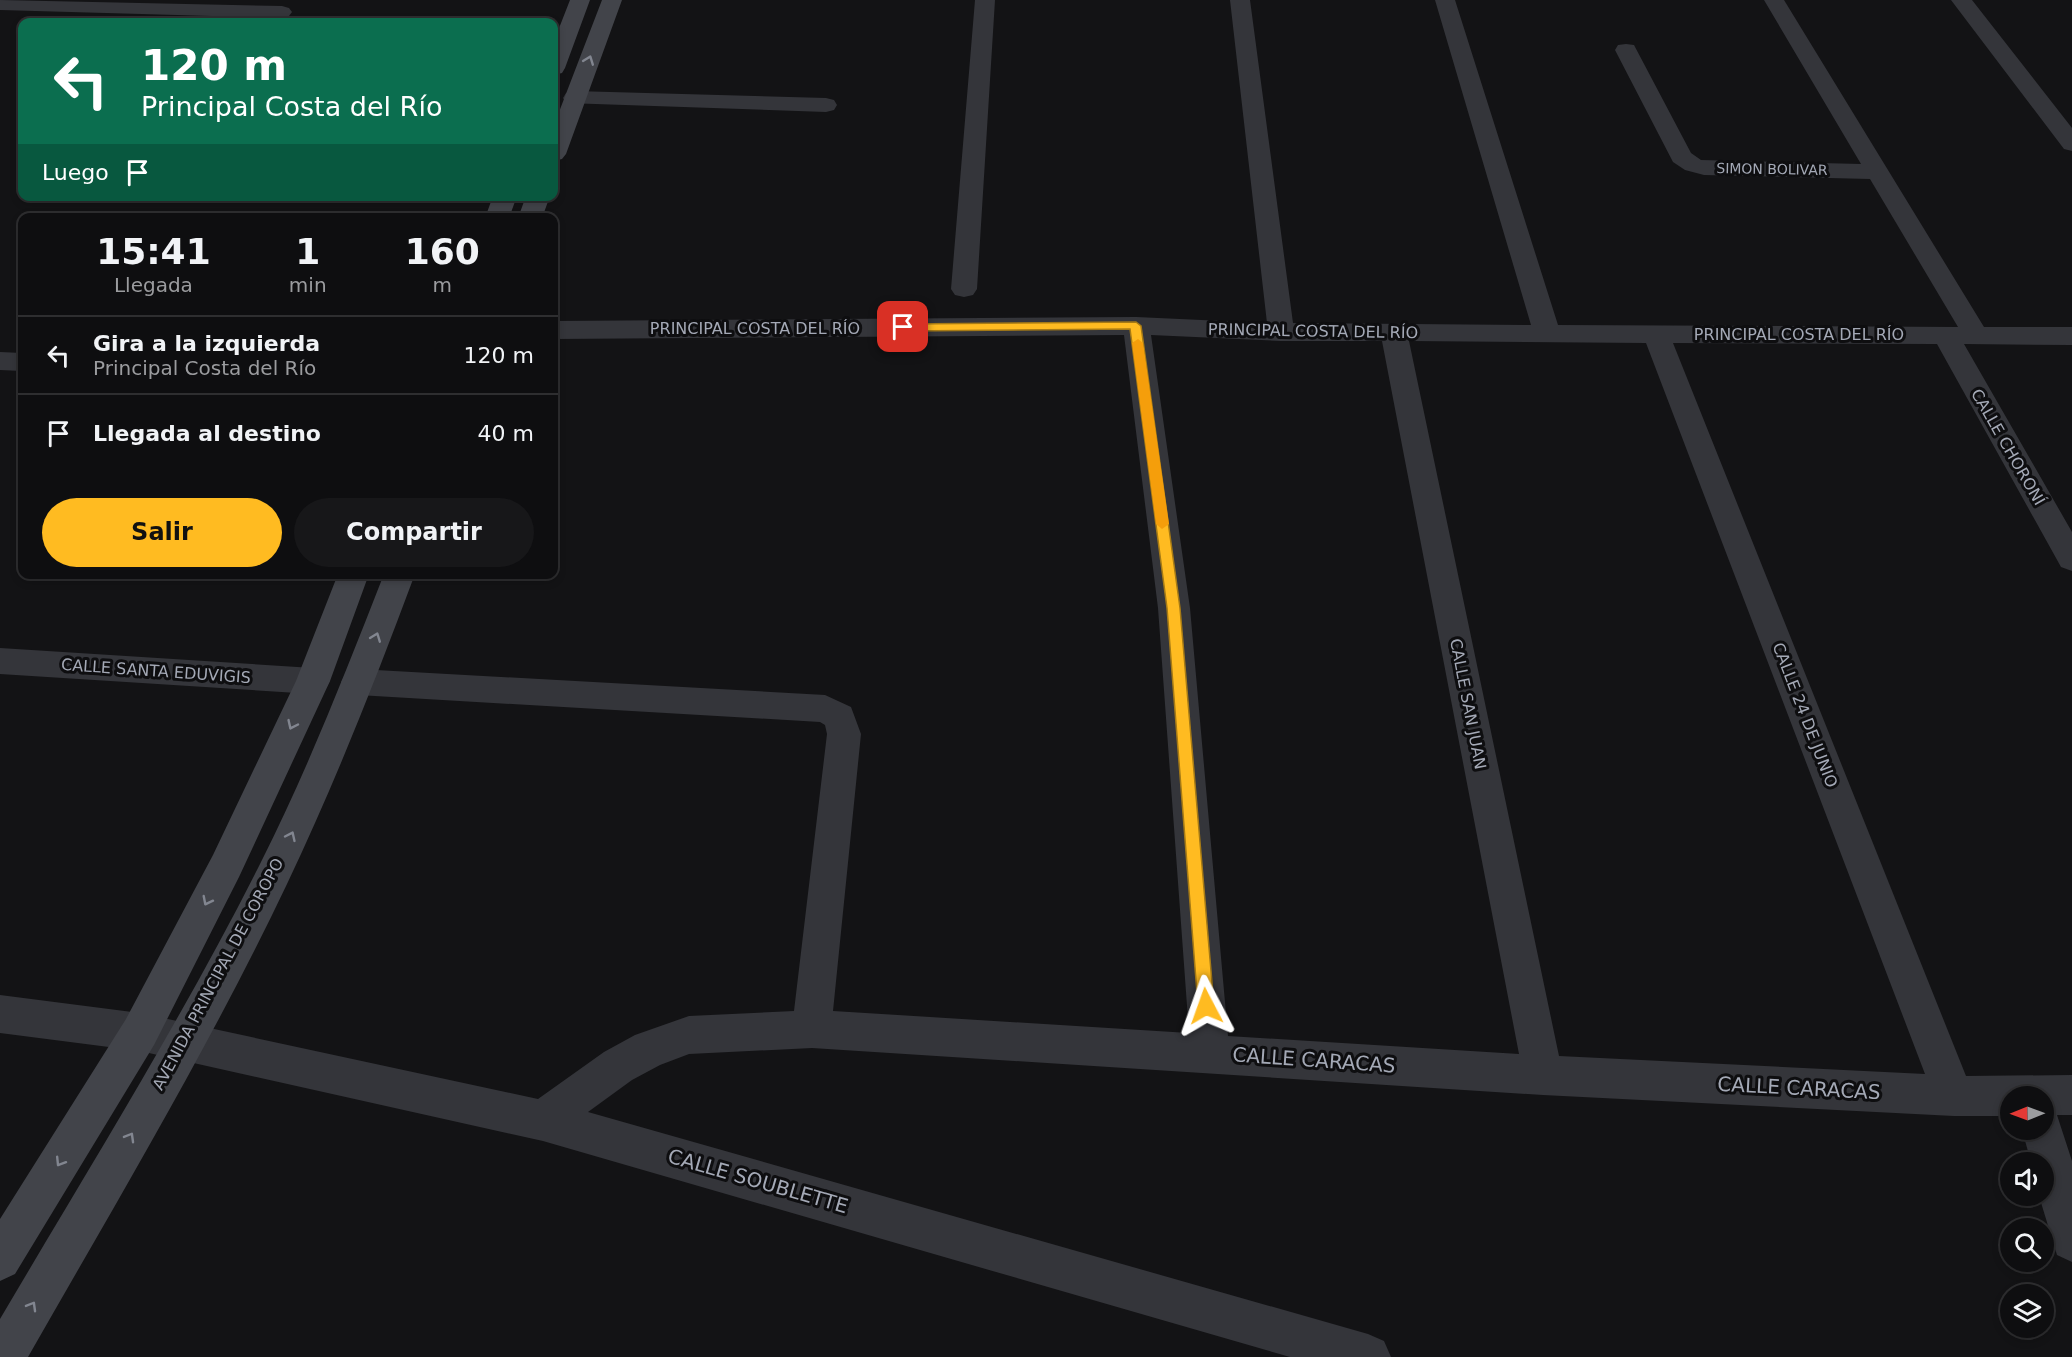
<!DOCTYPE html>
<html lang="es">
<head>
<meta charset="utf-8">
<style>
	:root { --surface:#0e0e10; --page:#171719; --text:#f1f3f6; --muted:#9b9c9f; --line:#2e2e30; --accent:#ffbb21 }
	body { margin:0; font-family:"DejaVu Sans",sans-serif; background:var(--page); color:var(--text); height:100vh; display:flex; flex-direction:column; font-size:22px; white-space:nowrap }
	* { box-sizing:border-box; margin:0 }
	p { font-size:20px; color:var(--muted) }
	.icon { flex:none; width:33px; height:33px; fill:none; stroke:currentColor; stroke-width:2; stroke-linecap:round; stroke-linejoin:round }
	.map { position:relative; flex:1; overflow:hidden }
	.side { position:absolute; left:18px; top:213px; width:540px; height:366px; display:flex; flex-direction:column; background:var(--surface); border-radius:12px; box-shadow:0 3px 9px #0003,0 0 0 2px var(--line) }
	.side>* { flex:none }
	.hud { position:absolute; left:18px; top:18px; width:540px; height:183px; border-radius:12px; box-shadow:0 3px 9px #0003,0 0 0 2px var(--line); background:#0b6e4f; color:#fff; overflow:hidden }
	.needle { width:39px; rotate:269deg }
	.fabs { position:absolute; left:2000px; top:1086px; display:grid; gap:12px }
	.fabs a { display:grid; place-items:center; width:54px; height:54px; border-radius:50%; background:var(--surface); box-shadow:0 3px 9px #0003,0 0 0 2px var(--line); font-size:30px }
	.pin { position:absolute; display:grid; place-items:center; width:51px; height:51px; color:#fff; margin:-26px; border-radius:12px; box-shadow:0 3px 9px #0006 }
	.me { position:absolute; width:66px; margin:-33px; rotate:356deg; stroke-linejoin:round; filter:drop-shadow(0 0 4px #0008) }
	.turn { display:flex; align-items:center; gap:21px; height:126px; padding:0 24px; font-size:27px }
	.turn .icon { width:78px; height:78px; stroke-width:2.5 }
	.turn b { display:block; font-size:42px; line-height:51px }
	.then { display:flex; align-items:center; height:57px; padding:0 24px; background:#0003; gap:12px; font-size:22px }
	.eta { display:flex; justify-content:space-evenly; align-items:center; height:102px; text-align:center }
	.eta b { font-size:36px; font-weight:700; line-height:42px }
	.button { display:flex; gap:12px; margin-top:auto; padding:12px 24px }
	.button a { flex:1; height:69px; border-radius:36px; background:var(--accent); color:#111; font-size:24px; font-weight:700; line-height:69px; text-align:center }
	.button a+a { background:var(--page); color:var(--text) }
	ul { padding:0; list-style:none }
	li { display:flex; align-items:center; gap:18px; height:78px; padding:0 24px; border-top:2px solid var(--line) }
	li div { flex:1 }
	li b { display:block; font-size:22px }
	li em { font-style:normal }
	.map>svg:first-child { display:block }
	.lines { fill:none; stroke-linecap:round; stroke-linejoin:round }
	.street { fill:#34353a; fill-rule:evenodd }
	.secondary { fill:#42444a; fill-rule:evenodd }
	.oneway { stroke:#828690 }
	.route { fill:#ffbb21; stroke:#a67a15; stroke-width:1.5 }
	.slow { fill:#f59e0b }
	.labels { text-anchor:middle; dominant-baseline:central; stroke-width:6; stroke-linejoin:round; paint-order:stroke }
	.far-street-label { font-size:14px; fill:#a4a9b6; stroke:#0e0e10 }
	.street-label { font-size:16px; fill:#a4a9b6; stroke:#0e0e10 }
	.near-street-label { font-size:20px; fill:#a4a9b6; stroke:#0e0e10 }
</style>
</head>
<body>
<div class="map">
<svg width="2072" height="1357" viewBox="0 0 2072 1357">
	<rect width="100%" height="100%" fill="#131315"/>
	<g class="lines">
		<path class="street" d="M0,0L282,6L289,8L292,12L289,16L282,18L0,10Z
			M975,0H995L977,289L973,295L964,297L955,295L951,289Z
			M1230,0H1250L1293,323L1531,325L1435,0H1455L1558,325L1958,327L1870,179L1704,175L1685,170L1673,162L1615,50L1618,45L1626,44L1634,45L1691,153L1701,160L1861,164L1764,0H1784L1984,327H2072V345L1964,344L2072,532V571L2061,567L1937,344L1673,343L1966,1076L2072,1075V1115H2057L2072,1161V1262L2057,1255L2039,1196H2043V1162H2031L2022,1130H2043V1096H2010V1116H1954L1543,1095L812,1048L689,1054L660,1065L632,1080L588,1112L1368,1334L1384,1341L1391,1357H1290L543,1141L140,1051L0,1033V995L140,1013L538,1099L604,1052L635,1035L689,1016L794,1011L827,734L825,725L820,722L358,695L346,691L341,682L346,673L358,669L825,695L851,707L861,734L833,1011L1189,1033L1158,608L1124,335L554,339V321L1136,317L1267,323ZM1151,335L1281,341H1382L1519,1054L1228,1036L1190,608ZM1409,341L1646,343L1925,1074L1559,1056Z
			M1951,0H1972L2072,128V151L2064,149Z
			M574,91L826,98L834,100L837,105L834,110L826,112L566,103L563,98L566,93Z
			M0,352L22,353V371L0,370Z
			M0,648L313,668L325,672L330,681L325,690L313,694L0,674Z"/>
		<path class="secondary" d="M570,0H590L565,68L562,73L554,75V41Z
			M602,0H622L566,154L562,159L554,161V125Z
			M493,196H517L509,218H485Z
			M526,196H550L542,218H518Z
			M338,574H369L330,681L239,877L154,1045L15,1274L0,1281V1219L126,1019L213,855L296,681Z
			M384,574H415C376,679 335,783 287,884C210,1046 117,1201 28,1357H0V1319C89,1168 182,1019 261,862C308,769 346,671 384,574Z"/>
	</g>
	<defs><path id="oneway-chevron" d="M-2-3.5L2.5 0L-2 3.5" fill="none" stroke-width="1.6" stroke-linecap="round" stroke-linejoin="round" transform="scale(1.5)"/></defs>
	<g class="oneway">
		<use href="#oneway-chevron" transform="translate(589 60) rotate(-69)"/>
		<use href="#oneway-chevron" transform="translate(376 637) rotate(-69)"/>
		<use href="#oneway-chevron" transform="translate(292 725) rotate(115)"/>
		<use href="#oneway-chevron" transform="translate(291 836) rotate(-65)"/>
		<use href="#oneway-chevron" transform="translate(207 901) rotate(117)"/>
		<use href="#oneway-chevron" transform="translate(130 1137) rotate(-60)"/>
		<use href="#oneway-chevron" transform="translate(60 1162) rotate(122)"/>
		<use href="#oneway-chevron" transform="translate(32 1306) rotate(-60)"/>
	</g>
	<path class="route" d="M1136,322L1141,326L1180,608L1214,1006L1212,1011L1206,1014L1200,1011L1198,1006L1167,608L1130,329L903,331L897,327L903,324Z"/>
	<path class="slow" d="M1138,339L1143,343L1169,524L1162,529L1156,524L1132,343Z"/>
	<g class="labels">
		<g class="far-street-label">
			<text transform="translate(1772 169) rotate(1)">SIMON BOLIVAR</text>
		</g>
		<g class="street-label">
			<text x="755" y="328">PRINCIPAL COSTA DEL RÍO</text>
			<text transform="translate(1313 331) rotate(1)">PRINCIPAL COSTA DEL RÍO</text>
			<text x="1799" y="334">PRINCIPAL COSTA DEL RÍO</text>
			<text transform="translate(2008 447) rotate(60)">CALLE CHORONÍ</text>
			<text transform="translate(156 671) rotate(4)">CALLE SANTA EDUVIGIS</text>
			<text transform="translate(1468 704) rotate(79)">CALLE SAN JUAN</text>
			<text transform="translate(1805 715) rotate(69)">CALLE 24 DE JUNIO</text>
			<text transform="translate(218 974) rotate(-62)">AVENIDA PRINCIPAL DE COROPO</text>
		</g>
		<g class="near-street-label">
			<text transform="translate(1314 1060) rotate(4)">CALLE CARACAS</text>
			<text transform="translate(1799 1088) rotate(3)">CALLE CARACAS</text>
			<text transform="translate(758 1181) rotate(16)">CALLE SOUBLETTE</text>
		</g>
	</g>
</svg>
<div class="fabs">
<a><svg class="needle" viewBox="-14 -14 28 28"><path d="M0-13l5 13h-10z" fill="#e53935"/><path d="M0 13l5-13h-10z" fill="#9b9c9f"/></svg></a>
<a><svg class="icon" aria-label="sound" viewBox="0 0 24 24"><path d="M4 9h4l5-4v14l-5-4H4zM17 9q2 3 0 6"/></svg></a>
<a><svg class="icon" aria-label="search" viewBox="0 0 24 24"><circle cx="10" cy="10" r="6"/><path d="M15 15l6 6"/></svg></a>
<a><svg class="icon" aria-label="layers" viewBox="0 0 24 24"><path d="M12 4l9 5-9 5-9-5zM3 14l9 5 9-5"/></svg></a>
</div>
<div class="pin" style="left:903px;top:327px;background:#d93025"><svg class="icon" aria-label="arrive" viewBox="0 0 24 24"><path d="M6 21V4h12l-3 4 3 4H6"/></svg></div>
<svg class="me" style="left:1206px;top:1006px" viewBox="-20 -20 40 40"><path d="M0-17L14 15 0 8-14 15z" fill="#ffbb21" stroke="#fff" stroke-width="4"/></svg>
<div class="hud">
<div class="turn"><svg class="icon" aria-label="left" viewBox="0 0 24 24"><path d="M17 20v-9H6M10 6l-5 5 5 5"/></svg><div><b>120 m</b>Principal Costa del Río</div></div>
<div class="then">Luego<svg class="icon" aria-label="arrive" viewBox="0 0 24 24"><path d="M6 21V4h12l-3 4 3 4H6"/></svg></div>
</div>
<section class="side">
<div class="eta">
<div><b>15:41</b><p>Llegada</p></div>
<div><b>1</b><p>min</p></div>
<div><b>160</b><p>m</p></div>
</div>
<ul>
<li><svg class="icon" aria-label="left" viewBox="0 0 24 24"><path d="M17 20v-9H6M10 6l-5 5 5 5"/></svg><div><b>Gira a la izquierda</b><p>Principal Costa del Río</p></div><em>120 m</em></li>
<li><svg class="icon" aria-label="arrive" viewBox="0 0 24 24"><path d="M6 21V4h12l-3 4 3 4H6"/></svg><div><b>Llegada al destino</b></div><em>40 m</em></li>
</ul>
<div class="button"><a>Salir</a><a>Compartir</a></div>
</section>
</div>
</body>
</html>
